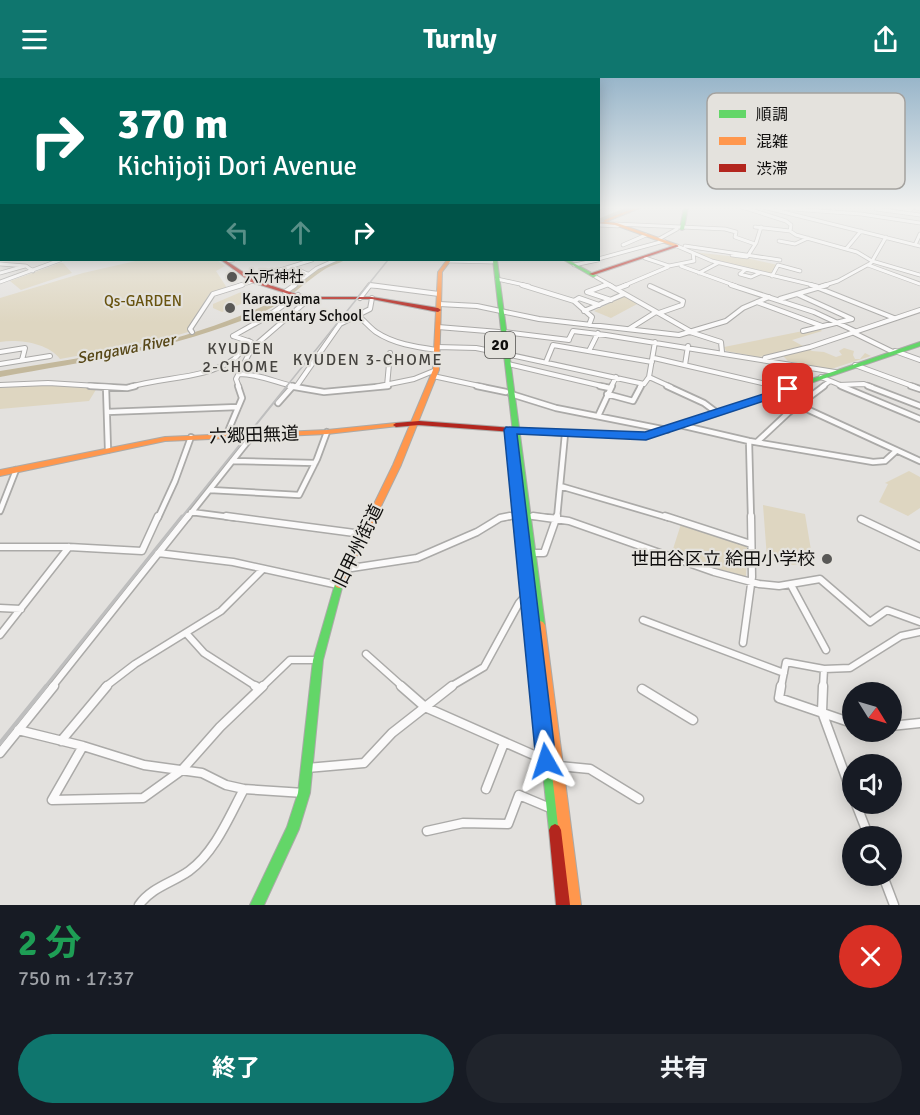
<!DOCTYPE html>
<html lang="ja">
<head>
<meta charset="utf-8">
<style>
	:root { --surface:#171b24; --page:#20242c; --text:#f1f3f6; --muted:#9ea1a6; --accent:#0f766e }
	body { margin:0; font-family:Signika,"Noto Sans JP",sans-serif; background:var(--page); color:var(--text); height:100vh; display:flex; flex-direction:column; font-size:22px; white-space:nowrap }
	* { box-sizing:border-box; margin:0 }
	p { font-size:20px; color:var(--muted) }
	.icon { flex:none; width:33px; height:33px; fill:none; stroke:currentColor; stroke-width:2; stroke-linecap:round; stroke-linejoin:round }
	.map { position:relative; height:827px; overflow:hidden }
	.drawer { display:flex; flex-direction:column; background:var(--surface); flex:1 }
	.drawer>* { flex:none }
	.banner { position:absolute; left:0px; top:0px; width:600px; height:183px; box-shadow:0 3px 15px #0003; background:#00695c; color:#fff; overflow:hidden }
	.needle { width:39px; rotate:127deg }
	.buttons { position:absolute; left:842px; top:604px; display:grid; gap:12px }
	.buttons a { display:grid; place-items:center; width:60px; height:60px; border-radius:50%; background:var(--surface); box-shadow:0 3px 15px #0003; font-size:30px }
	.pin { position:absolute; display:grid; place-items:center; width:51px; height:51px; color:#fff; margin:-26px; border-radius:12px; box-shadow:0 3px 9px #0006 }
	.me { position:absolute; width:66px; margin:-33px; rotate:354deg; stroke-linejoin:round; filter:drop-shadow(0 0 4px #0008) }
	.turn { display:flex; align-items:center; gap:21px; height:126px; padding:0 18px; font-size:27px }
	.turn .icon { width:78px; height:78px; stroke-width:2.5 }
	.turn b { display:block; font-size:42px; line-height:51px }
	.lanes { display:flex; align-items:center; height:57px; padding:0 18px; background:#0003; justify-content:center; gap:30px; direction:ltr }
	.lanes .off { opacity:.35 }
	.round { display:grid; place-items:center; flex:none; width:63px; height:63px; border-radius:32px; background:var(--page) }
	.headline { display:flex; align-items:center; justify-content:space-between; height:102px; padding:0 18px }
	h1 { font-size:36px; font-weight:700; line-height:45px; color:#1e9e55 }
	.action { display:flex; gap:12px; margin-top:auto; padding:12px 18px }
	.action a { flex:1; height:69px; border-radius:36px; background:var(--accent); color:#fff; font-size:24px; font-weight:700; line-height:69px; text-align:center }
	.action a+a { background:var(--page); color:var(--text) }
	header { display:flex; justify-content:space-between; align-items:center; height:78px; padding:0 18px; background:var(--accent); color:#fff; font-size:27px; font-weight:700 }
	.map>svg:first-child { display:block }
	.green { fill:#ded6c1 }
	.lines { fill:none; stroke-linecap:round; stroke-linejoin:round }
	.river { fill:#c3b89c; fill-rule:evenodd }
	.street-far4-casing { stroke:#abaaa8; stroke-width:4.5 }
	.street-far3-casing { stroke:#abaaa8; stroke-width:6 }
	.street-far2-casing { stroke:#abaaa8; stroke-width:8 }
	.street-far1-casing { stroke:#abaaa8; stroke-width:9 }
	.street-casing { stroke:#abaaa8; stroke-width:11 }
	.fast-casing { stroke:#abaaa8; stroke-width:2 }
	.slow-casing { stroke:#abaaa8; stroke-width:2 }
	.jam-casing { stroke:#abaaa8; stroke-width:2 }
	.street-far4 { stroke:#fbfafa; stroke-width:3 }
	.street-far3 { stroke:#fbfafa; stroke-width:4 }
	.street-far2 { stroke:#fbfafa; stroke-width:4.5 }
	.street-far1 { stroke:#fbfafa; stroke-width:6 }
	.street { stroke:#fbfafa; stroke-width:8 }
	.fast { fill:#63d668; fill-rule:evenodd }
	.slow { fill:#ff974d; fill-rule:evenodd }
	.jam { fill:#b3261e; fill-rule:evenodd }
	.rail-far3 { stroke:#bebebe; stroke-width:1.5 }
	.rail-far2 { stroke:#bebebe; stroke-width:2 }
	.rail-far1 { stroke:#bebebe; stroke-width:3 }
	.rail { stroke:#bebebe; stroke-width:4 }
	.route { fill:#1a73e8; stroke:#114b97; stroke-width:1.5 }
	.poi-dot { fill:#595856; stroke:#e4e2dd; stroke-width:2 }
	.labels { text-anchor:middle; dominant-baseline:central; stroke-width:4.5; stroke-linejoin:round; paint-order:stroke }
	.far-poi-label { font-size:15px; fill:#0f0e0d; stroke:#e4e2dd; text-anchor:start }
	.far-park-label { font-size:15px; fill:#68530f; stroke:#e4e2dd }
	.shield { fill:#e4e2dd; stroke:#4f4e4b; stroke-width:1.5 }
	.shield-label { font-size:16px; font-weight:bold; fill:#0f0e0d }
	.far-water-label { font-size:16px; font-style:italic; fill:#574717; stroke:#e4e2dd }
	.far-neighbourhood-label { font-size:16px; letter-spacing:1.5px; fill:#45433f; stroke:#e4e2dd }
	.street-label { font-size:18px; fill:#0f0e0d; stroke:#e4e2dd }
	.poi-label { font-size:18px; fill:#0f0e0d; stroke:#e4e2dd; text-anchor:end }
	.key { fill:#e4e2dd; stroke:#a4a29f; stroke-width:1.5 }
	.key-label { font-size:16px; fill:#0f0e0d }
</style>
</head>
<body>
<header><svg class="icon" aria-label="menu" viewBox="0 0 24 24"><path d="M4 6h16M4 12h16M4 18h16"/></svg>Turnly<svg class="icon" aria-label="share" viewBox="0 0 24 24"><path d="M12 15V3M7 8l5-5 5 5M5 13v7h14v-7"/></svg></header>
<div class="map">
<svg width="920" height="827" viewBox="0 0 920 827">
	<rect width="100%" height="100%" fill="#e3e1de"/>
	<path class="green" d="M693,174L746,180L778,187L772,198L712,183Z
		M140,182H217L225,188L216,193L227,210L209,216L199,235L188,250V254L158,263L60,281C48,265 19,261 0,264V220L83,195Z
		M60,185H63L72,195L21,212L10,203Z
		M241,214L255,220L222,234L213,230V226Z
		M624,218L639,225L611,240L594,233Z
		M818,250L822,253L792,262L812,273L824,274L836,279L842,277L839,273L844,270L854,273L853,277L855,281H860L865,275L871,278L828,292L788,283L780,275L759,279L726,273L724,269Z
		M45,306L97,310L89,323L0,331V310Z
		M909,393L920,399V430L908,438L879,424L888,406L885,405Z
		M763,427L805,436L813,484L793,487L767,480Z
		M681,446L747,467L746,499L679,479L680,474L673,471Z"/>
	<g class="lines">
		<path class="river" d="M627,129H635L598,145V141Z
			M337,182H345C339,186 331,187 325,191C304,204 288,223 265,233C181,270 90,283 0,299V293C47,285 94,278 141,269C181,260 222,246 259,230C288,218 307,191 337,182Z"/>
		<g class="street-far4-casing">
			<path id="street-far4" d="M742,129L786,143L791,147L790,153
				M763,129L920,168
				M893,129L910,132L913,129
				M914,129L920,131
				M779,130L861,136L920,145
				M598,131L601,129
				M876,131L920,137
				M616,146L725,151L736,154L735,159L755,166
				M598,147L618,148
				M755,149L790,153L796,157L857,174L872,183L920,197
				M659,161L677,151
				M779,163L795,166L808,160
				M623,167L646,157
				M915,167L920,156
				M677,168L712,183L817,208
				M685,168L780,182
				M846,171L861,153
				M732,177L747,179L756,165L761,149
				M645,180L669,188L694,183L693,175
				M598,181L664,163
				M226,183L233,182
				M448,183L492,184
				M0,186L26,188L33,193
				M574,187L598,182
				M868,187L920,206
				M681,188L736,208
				M292,189L308,196
				M745,192L740,196L751,199L760,195
				M0,195L25,188
				M699,195L718,185
				M247,198L283,191L312,182
				M772,198L778,187L800,193
				M596,199L612,208
				M497,201L529,208
				M0,204L60,182
				M238,208L253,203
				M293,208L317,190L335,182
				M369,208H378
				M602,208L607,206
				M623,208L668,189
				M822,208L838,203L871,185L886,159"/>
		</g>
		<g class="street-far3-casing">
			<path id="street-far3" d="M522,207L574,223L579,220L599,227
				M606,207L587,214L611,222
				M609,207L690,253
				M731,207L814,234L857,254
				M811,207L894,240
				M650,208L683,223L682,227L659,235
				M616,211L627,207
				M285,214L295,207
				M797,216L852,241
				M360,220L370,207L439,216
				M780,221L827,207
				M574,223L592,239L589,247
				M757,224L822,248
				M439,226L477,228L539,241L679,257L726,243L743,230L769,219
				M584,233L624,216
				M358,238C365,243 369,249 376,254C394,266 416,269 437,272
				M438,249L499,254
				M629,251L656,234
				M803,253L852,241
				M192,254L190,251L213,216L242,207
				M504,254L569,262
				M690,254L721,264L722,274
				M854,255L893,274
				M233,258L265,240L298,217
				M233,258L251,264
				M569,261L573,253L606,257L835,294
				M655,264L649,299L671,309
				M437,269L476,270L501,275
				M589,273L598,255
				M895,273L920,282
				M0,274L25,270L22,282
				M506,276L644,306L649,299
				M654,280L779,309
				M765,280L810,269L920,232
				M546,284L553,267L652,284
				M0,286L50,278
				M508,286L606,309
				M685,287L688,268
				M855,287L915,309
				M239,296C260,296 277,305 297,309
				M433,298L484,309
				M821,299L845,309
				M0,307L48,305L114,309
				M839,307L864,306L872,309
				M387,308L390,275
				M130,309C162,299 207,301 234,281C240,276 244,269 249,263
				M239,309L236,301L252,270L310,220
				M296,309L340,246L370,231L372,220
				M375,309L414,301L436,292
				M611,309L616,299
				M640,309L642,306
				M822,309L830,303"/>
		</g>
		<g class="street-far2-casing">
			<path id="street-far2" d="M90,308L127,310L135,308
				M289,308L324,314L388,308
				M477,308L506,314
				M600,308L610,310
				M667,308L704,325L716,334
				M773,308L787,311
				M841,308L920,341
				M868,308L920,328
				M911,308L920,311
				M106,309L108,372
				M511,316L556,330L667,352
				M607,316L633,323L641,308
				M278,325L293,308
				M798,327L920,383
				M107,334L238,329
				M598,338L612,308
				M680,347L749,363L873,384L885,383L896,373
				M226,358L242,320L238,308
				M749,363L751,440
				M757,364L788,335L824,308
				M232,383L315,385
				M560,408L669,440
				M210,412L299,417L317,381L327,354
				M0,433L16,392
				M191,434L237,440
				M526,438L557,440
				M158,440L175,403L191,359
				M187,440L252,358
				M500,440L519,437
				M557,440L565,356"/>
		</g>
		<g class="street-far1-casing">
			<path id="street-far1" d="M226,438L362,456
				M533,438L569,443L714,494L759,506L779,508L820,501L870,544L887,532L920,544
				M665,438L751,466
				M861,441L920,469
				M0,469H69L142,473L158,438
				M158,475L233,484L338,507
				M530,475H544L557,438
				M345,491L417,480L477,454L500,440L510,438
				M791,507L826,572
				M0,530L21,531
				M643,542L784,595
				M186,555L204,575L257,609
				M0,557L69,469
				M743,565L752,499L751,438
				M366,576L403,609
				M52,609L188,438
				M105,609L135,586L221,533L263,491
				M262,609L290,582H318
				M450,609L484,589L519,525L527,516
				M781,609L786,584L824,591L850,590L901,558L920,554
				M823,609L824,591"/>
		</g>
		<g class="street-casing">
			<path id="street" d="M255,608L260,611
				M401,608L425,629L545,682
				M781,608L779,620L852,645
				M823,608L822,634L852,716
				M642,611L693,642
				M891,648L920,645
				M18,652L83,668L144,687L202,695L226,707L244,711L304,715
				M61,663L107,608
				M83,668L52,722L143,720L182,692L220,649L263,608
				M0,675L54,608
				M559,688L590,691L639,721
				M307,690L364,685L392,655L452,608
				M486,711L504,665
				M856,726L869,759
				M427,753L463,745L508,746L519,717L550,730
				M883,798L894,827
				M139,827C152,809 172,805 189,793C215,774 229,739 244,711"/>
		</g>
		<g class="fast-casing">
			<path id="fast" d="M684,129H688L684,151L682,152L680,151Z
				M0,157H2V160H0Z
				M493,182H497L545,547L543,550L540,551L537,550L561,752L559,756L555,758L551,756L549,752L509,373L512,371L515,372Z
				M564,182H568L597,198L593,199Z
				M920,264V268L707,340H703L702,339L703,338Z
				M339,502L342,503L343,506L323,582L310,715L299,751L264,827H250L287,749L298,715L313,582L335,506L336,503Z"/>
		</g>
		<g class="slow-casing">
			<path id="slow" d="M637,129H642L605,144L617,145L678,167V169H676L615,147L599,145L605,144L604,142Z
				M447,182H451L442,194L439,292L401,387L342,509L339,510L336,509L335,506L393,387L433,292L438,194Z
				M396,345L399,347L398,348L327,356L165,363L0,398V392L165,359L327,352Z
				M540,543L543,544L545,547L581,827H567L535,547L537,544Z"/>
		</g>
		<g class="jam-casing">
			<path id="jam" d="M676,167L679,168L593,197L589,196Z
				M221,182H225L255,202L296,216L316,219H372L438,230L441,232L438,234L372,221H316L295,218L251,204Z
				M705,337L707,338L708,339L707,340L651,359L565,358L419,347L396,349L393,347L396,345L419,343L565,354L651,355Z
				M555,746L559,748L561,752L570,827H556L549,752L551,748Z"/>
		</g>
		<use href="#street-far4" class="street-far4"/>
		<use href="#street-far3" class="street-far3"/>
		<use href="#street-far2" class="street-far2"/>
		<use href="#street-far1" class="street-far1"/>
		<use href="#street" class="street"/>
		<use href="#fast" class="fast"/>
		<use href="#slow" class="slow"/>
		<use href="#jam" class="jam"/>
		<path class="rail-far3" d="M286,309L388,182"/>
		<path class="rail-far2" d="M181,440L287,308"/>
		<path class="rail-far1" d="M45,609L182,438"/>
		<path class="rail" d="M0,665L46,608"/>
	</g>
	<linearGradient id="sky" x2="0" y2="1"><stop stop-color="#99b6ca"/><stop offset="0.53" stop-color="#f2f2f0"/><stop offset="1" stop-color="#f2f2f0" stop-opacity="0"/></linearGradient>
	<rect width="920" height="245" fill="url(#sky)"/>
	<path class="route" d="M788,308L791,309V314L646,362L517,356L556,683L553,690L546,693L539,690L536,683L504,352L506,349L645,354Z"/>
	<g class="poi-dot">
		<circle cx="232" cy="199" r="6"/>
		<circle cx="230" cy="230" r="6"/>
		<circle cx="827" cy="481" r="6"/>
	</g>
	<g class="labels">
		<g class="far-poi-label">
			<text x="244" y="199">六所神社</text>
			<text x="242" y="221">Karasuyama<tspan x="242" dy="17">Elementary School</tspan></text>
		</g>
		<g class="far-park-label">
			<text x="143" y="223">Qs-GARDEN</text>
		</g>
		<rect class="shield" x="485" y="254" width="30" height="26" rx="4.5"/>
		<g class="shield-label">
			<text x="500" y="267">20</text>
		</g>
		<g class="far-water-label">
			<text transform="translate(126 271) rotate(-11)">Sengawa River</text>
		</g>
		<g class="far-neighbourhood-label">
			<text x="241" y="271">KYUDEN<tspan x="241" dy="18">2-CHOME</tspan></text>
			<text x="368" y="282">KYUDEN 3-CHOME</text>
		</g>
		<g class="street-label">
			<text transform="translate(254 357) rotate(-2)">六郷田無道</text>
			<text transform="translate(358 468) rotate(-64)">旧甲州街道</text>
		</g>
		<g class="poi-label">
			<text x="815" y="481">世田谷区立 給田小学校</text>
		</g>
	</g>
	<rect x="707" y="15" width="198" height="96" rx="9" class="key"/>
	<rect x="719" y="32" width="27" height="8" fill="#63d668"/>
	<rect x="719" y="59" width="27" height="8" fill="#ff974d"/>
	<rect x="719" y="86" width="27" height="8" fill="#b3261e"/>
	<g class="key-label">
		<text x="756" y="42">順調</text>
		<text x="756" y="69">混雑</text>
		<text x="756" y="96">渋滞</text>
	</g>
</svg>
<div class="buttons">
<a><svg class="needle" viewBox="-14 -14 28 28"><path d="M0-13l5 13h-10z" fill="#e53935"/><path d="M0 13l5-13h-10z" fill="#9ea1a6"/></svg></a>
<a><svg class="icon" aria-label="sound" viewBox="0 0 24 24"><path d="M4 9h4l5-4v14l-5-4H4zM17 9q2 3 0 6"/></svg></a>
<a><svg class="icon" aria-label="search" viewBox="0 0 24 24"><circle cx="10" cy="10" r="6"/><path d="M15 15l6 6"/></svg></a>
</div>
<div class="pin" style="left:788px;top:311px;background:#d93025"><svg class="icon" aria-label="arrive" viewBox="0 0 24 24"><path d="M6 21V4h12l-3 4 3 4H6"/></svg></div>
<svg class="me" style="left:546px;top:683px" viewBox="-20 -20 40 40"><path d="M0-17L14 15 0 8-14 15z" fill="#1a73e8" stroke="#fff" stroke-width="4"/></svg>
<div class="banner">
<div class="turn"><svg class="icon" aria-label="right" viewBox="0 0 24 24"><path d="M7 20v-9h11M14 6l5 5-5 5"/></svg><div><b>370 m</b>Kichijoji Dori Avenue</div></div>
<div class="lanes"><svg class="icon off" aria-label="left" viewBox="0 0 24 24"><path d="M17 20v-9H6M10 6l-5 5 5 5"/></svg><svg class="icon off" aria-label="ahead" viewBox="0 0 24 24"><path d="M12 20V5M6 11l6-6 6 6"/></svg><svg class="icon" aria-label="right" viewBox="0 0 24 24"><path d="M7 20v-9h11M14 6l5 5-5 5"/></svg></div>
</div>
</div>
<section class="drawer">
<div class="headline"><div><h1>2 分</h1><p>750 m · 17:37</p></div><a class="round" style="background:#d93025;color:#fff"><svg class="icon" aria-label="close" viewBox="0 0 24 24"><path d="M6 6l12 12M18 6L6 18"/></svg></a></div>
<div class="action"><a>終了</a><a>共有</a></div>
</section>
</body>
</html>
